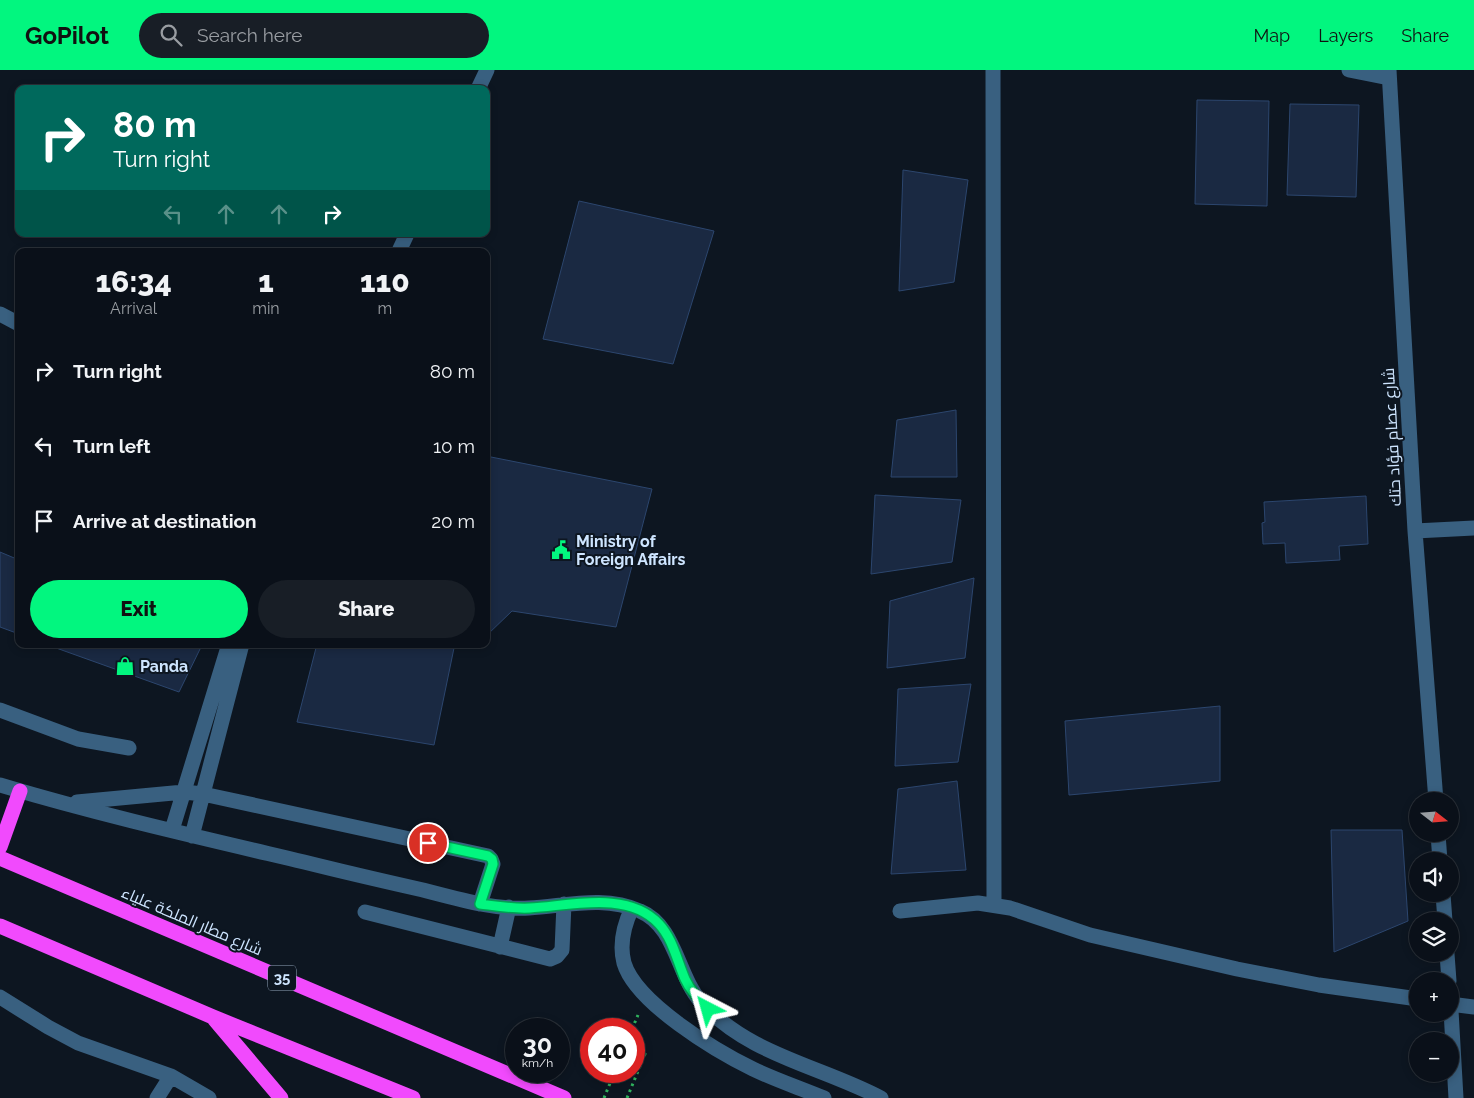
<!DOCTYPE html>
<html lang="en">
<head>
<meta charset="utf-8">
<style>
	:root { --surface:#0a1019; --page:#181e26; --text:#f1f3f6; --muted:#999da2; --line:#2a3038; --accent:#02f67f }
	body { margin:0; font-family:Raleway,Cairo,sans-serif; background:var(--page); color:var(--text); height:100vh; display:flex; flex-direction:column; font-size:19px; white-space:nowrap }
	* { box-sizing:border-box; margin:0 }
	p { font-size:16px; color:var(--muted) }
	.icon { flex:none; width:28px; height:28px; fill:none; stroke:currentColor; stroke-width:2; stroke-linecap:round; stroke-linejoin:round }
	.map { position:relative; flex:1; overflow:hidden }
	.side { position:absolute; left:15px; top:178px; width:475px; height:400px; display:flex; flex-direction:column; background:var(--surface); border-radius:10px; box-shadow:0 2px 8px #0003,0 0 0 1px var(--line) }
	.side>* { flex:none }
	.top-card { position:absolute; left:15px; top:15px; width:475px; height:152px; border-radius:10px; box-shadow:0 2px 8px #0003,0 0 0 1px var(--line); background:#00695c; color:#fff; overflow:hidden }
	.needle { width:32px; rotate:107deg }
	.tools { position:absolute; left:1409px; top:722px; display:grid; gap:10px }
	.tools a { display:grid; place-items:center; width:50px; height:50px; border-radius:50%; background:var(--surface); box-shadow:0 2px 8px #0003,0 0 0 1px var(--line); font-size:25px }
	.speed { position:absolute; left:505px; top:948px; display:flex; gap:10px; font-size:25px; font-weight:700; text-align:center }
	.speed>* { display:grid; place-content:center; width:65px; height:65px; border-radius:50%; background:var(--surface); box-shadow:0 2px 8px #0003,0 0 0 1px var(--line); line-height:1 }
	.speed small { font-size:12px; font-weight:400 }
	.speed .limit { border:8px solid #d22; background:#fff; color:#111 }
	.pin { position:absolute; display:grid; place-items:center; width:42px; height:42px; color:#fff; margin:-21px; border:2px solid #fff; border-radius:50%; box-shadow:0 1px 5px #0007 }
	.me { position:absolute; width:55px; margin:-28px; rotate:321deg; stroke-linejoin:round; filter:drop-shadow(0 0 4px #0008) }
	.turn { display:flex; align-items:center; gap:18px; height:105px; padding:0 15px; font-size:22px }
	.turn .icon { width:65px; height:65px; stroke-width:2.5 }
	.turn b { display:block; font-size:35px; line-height:42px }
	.lanes { display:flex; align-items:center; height:48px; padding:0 15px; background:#0003; justify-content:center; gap:25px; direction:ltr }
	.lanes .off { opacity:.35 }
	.eta { display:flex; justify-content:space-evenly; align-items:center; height:85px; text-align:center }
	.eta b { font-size:30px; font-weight:800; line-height:35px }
	.action { display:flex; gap:10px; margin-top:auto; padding:10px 15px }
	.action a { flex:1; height:58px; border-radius:30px; background:var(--accent); color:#111; font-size:20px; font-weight:800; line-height:58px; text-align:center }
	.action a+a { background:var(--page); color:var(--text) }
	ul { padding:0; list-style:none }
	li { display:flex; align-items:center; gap:15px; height:75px; padding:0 15px }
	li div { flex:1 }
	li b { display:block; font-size:19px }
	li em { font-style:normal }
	header { display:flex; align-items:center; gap:30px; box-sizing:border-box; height:70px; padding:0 25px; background:var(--accent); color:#111 }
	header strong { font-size:24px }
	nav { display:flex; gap:28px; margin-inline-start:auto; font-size:18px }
	.search { width:350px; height:45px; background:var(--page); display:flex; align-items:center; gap:12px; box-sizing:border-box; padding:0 18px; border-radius:28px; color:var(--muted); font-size:19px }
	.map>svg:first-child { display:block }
	.building { fill:#1a2942; stroke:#2c466e }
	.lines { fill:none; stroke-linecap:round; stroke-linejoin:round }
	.path { stroke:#2fb25d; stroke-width:3; stroke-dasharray:2.5 4; stroke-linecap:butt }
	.minor { stroke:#396080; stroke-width:15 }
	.highway { stroke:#f14afd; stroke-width:15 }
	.route-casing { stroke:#01a053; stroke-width:12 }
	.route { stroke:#02f67f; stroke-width:9 }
	.labels { text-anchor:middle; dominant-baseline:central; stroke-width:4; stroke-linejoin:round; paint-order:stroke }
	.shield { fill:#0d1621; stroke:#94a7bc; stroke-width:1 }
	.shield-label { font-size:15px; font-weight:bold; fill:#cee5ff }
	.street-label { font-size:16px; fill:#cee5ff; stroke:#0d1621 }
	.poi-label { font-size:16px; font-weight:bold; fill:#cee5ff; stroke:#0d1621; text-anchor:start }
</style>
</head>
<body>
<header>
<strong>GoPilot</strong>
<div class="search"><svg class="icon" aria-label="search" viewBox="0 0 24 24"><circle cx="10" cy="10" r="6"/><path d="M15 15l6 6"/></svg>Search here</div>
<nav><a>Map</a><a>Layers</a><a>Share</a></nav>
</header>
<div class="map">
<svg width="1474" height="1028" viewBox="0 0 1474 1028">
	<rect width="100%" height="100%" fill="#0d1621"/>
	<path class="building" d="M1197,30L1269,31L1267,136L1195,134Z
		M1290,34L1359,35L1356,127L1287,125Z
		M903,100L968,110L954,212L899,221Z
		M579,131L714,161L673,294L543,269Z
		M956,340L957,407H891L897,350Z
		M486,386L652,419L616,557L512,541L486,566Z
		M875,425L961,430L952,492L871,504Z
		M1366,426L1368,474L1339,476L1340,490L1286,493L1285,473L1263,474L1262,453L1265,452L1264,432Z
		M0,482L19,490V564L0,557Z
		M974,508L965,588L887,598L890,531Z
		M45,574H199L202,575L179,622Z
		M317,574H478L454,578L434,675L297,652Z
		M971,614L958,692L895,696L898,619Z
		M1220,636V711L1069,725L1065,651Z
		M957,711L966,800L891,804L898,719Z
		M1331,760H1402L1408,851L1334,882Z"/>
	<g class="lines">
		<path class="path" d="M632,959L638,945
			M604,1028L615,1001
			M627,1028L645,984L634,980"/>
		<path class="minor" d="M993,0L994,835
			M1349,0L1389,8
			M1389,0L1415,461L1436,731
			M478,19L487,0
			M399,181L407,164
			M0,244L19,254
			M1415,461L1474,458
			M0,640L78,669L129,678
			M0,715C100,745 202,768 304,792C344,802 383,811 423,820C442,825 461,830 480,834C496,837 513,839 529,838C566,836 604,825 640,841C676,856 677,905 701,932C748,985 821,996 881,1028
			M77,732L184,722L203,724L488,786L491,789L493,794L480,834
			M172,760L229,574
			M1438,764L1440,791
			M192,766L242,574
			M1443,824L1445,851
			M632,838C624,855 619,874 624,893C636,933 716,981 753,999C776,1010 800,1018 824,1028
			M900,841L978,833L1010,838L1090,865L1237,899L1319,915L1418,929
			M365,842L550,889L557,886L562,880L564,834
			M500,877L509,837
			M1447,884L1449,911
			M1450,923L1456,1028
			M0,927L48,957L78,973L171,1006L209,1028
			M1450,934L1474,937
			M157,1028L171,1006"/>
		<path class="highway" d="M0,777L20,721
			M0,788L564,1028
			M0,856L213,947L413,1028
			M215,950L281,1028"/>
	</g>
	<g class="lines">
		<g class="route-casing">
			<path id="route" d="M428,773L488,786L492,789L493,794L480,834C496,836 513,839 530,838C569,836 628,820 659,854C673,869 677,891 685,909C690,920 700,931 708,939"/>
		</g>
		<use href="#route" class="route"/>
	</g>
	<defs>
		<g id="civic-bare" transform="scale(1.5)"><path d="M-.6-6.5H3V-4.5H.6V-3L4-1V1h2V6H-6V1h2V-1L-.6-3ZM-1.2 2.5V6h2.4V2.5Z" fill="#02f67f" stroke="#0d1621" stroke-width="2.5" paint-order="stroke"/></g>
		<g id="shop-bare" transform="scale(1.5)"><path d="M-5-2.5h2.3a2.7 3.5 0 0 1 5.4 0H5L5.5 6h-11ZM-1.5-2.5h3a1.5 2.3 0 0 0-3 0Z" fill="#02f67f" stroke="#0d1621" stroke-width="2.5" paint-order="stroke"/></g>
	</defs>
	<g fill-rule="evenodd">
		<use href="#civic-bare" x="561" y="480"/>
		<use href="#shop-bare" x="125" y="596"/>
	</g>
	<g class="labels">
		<rect class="shield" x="268" y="895.5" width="28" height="25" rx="4"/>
		<g class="shield-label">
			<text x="282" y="908">35</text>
		</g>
		<g class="street-label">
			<text transform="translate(1392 367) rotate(-93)">شارع عصام فؤاد حتك</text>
			<text transform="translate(192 851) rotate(23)">شارع مطار الملكة علياء</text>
		</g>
		<g class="poi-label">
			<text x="576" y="471">Ministry of<tspan x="576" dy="18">Foreign Affairs</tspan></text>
			<text x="140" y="596">Panda</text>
		</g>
	</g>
</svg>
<div class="tools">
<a><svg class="needle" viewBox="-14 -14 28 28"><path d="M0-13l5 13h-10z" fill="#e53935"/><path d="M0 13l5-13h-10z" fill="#999da2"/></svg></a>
<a><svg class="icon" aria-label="sound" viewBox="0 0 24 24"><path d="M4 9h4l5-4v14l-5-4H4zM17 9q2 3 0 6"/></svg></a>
<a><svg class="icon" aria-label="layers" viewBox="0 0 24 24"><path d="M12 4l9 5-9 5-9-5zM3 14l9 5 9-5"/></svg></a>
<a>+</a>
<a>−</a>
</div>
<div class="speed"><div>30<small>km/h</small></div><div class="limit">40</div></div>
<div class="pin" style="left:428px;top:773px;background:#d93025"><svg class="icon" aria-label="arrive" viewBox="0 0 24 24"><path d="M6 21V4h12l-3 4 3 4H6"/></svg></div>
<svg class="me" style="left:708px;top:939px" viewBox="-20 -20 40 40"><path d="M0-17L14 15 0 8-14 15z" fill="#02f67f" stroke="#fff" stroke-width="4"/></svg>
<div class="top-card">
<div class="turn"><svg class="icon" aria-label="right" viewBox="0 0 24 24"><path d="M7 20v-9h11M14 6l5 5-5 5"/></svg><div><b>80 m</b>Turn right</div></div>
<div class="lanes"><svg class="icon off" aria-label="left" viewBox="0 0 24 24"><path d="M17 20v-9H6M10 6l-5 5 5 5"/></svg><svg class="icon off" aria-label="ahead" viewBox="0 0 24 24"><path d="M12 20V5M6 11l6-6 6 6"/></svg><svg class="icon off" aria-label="ahead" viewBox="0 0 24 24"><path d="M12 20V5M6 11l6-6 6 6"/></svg><svg class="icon" aria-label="right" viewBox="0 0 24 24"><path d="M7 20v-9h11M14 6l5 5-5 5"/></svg></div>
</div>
<section class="side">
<div class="eta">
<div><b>16:34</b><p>Arrival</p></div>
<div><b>1</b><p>min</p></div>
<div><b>110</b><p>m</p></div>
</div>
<ul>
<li><svg class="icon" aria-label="right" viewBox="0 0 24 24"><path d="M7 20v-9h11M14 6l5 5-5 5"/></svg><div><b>Turn right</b></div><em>80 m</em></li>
<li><svg class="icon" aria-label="left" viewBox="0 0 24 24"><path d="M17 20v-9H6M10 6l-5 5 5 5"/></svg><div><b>Turn left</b></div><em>10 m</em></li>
<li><svg class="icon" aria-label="arrive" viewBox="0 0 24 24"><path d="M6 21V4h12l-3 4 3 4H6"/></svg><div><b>Arrive at destination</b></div><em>20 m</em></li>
</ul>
<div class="action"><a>Exit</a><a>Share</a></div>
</section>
</div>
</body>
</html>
